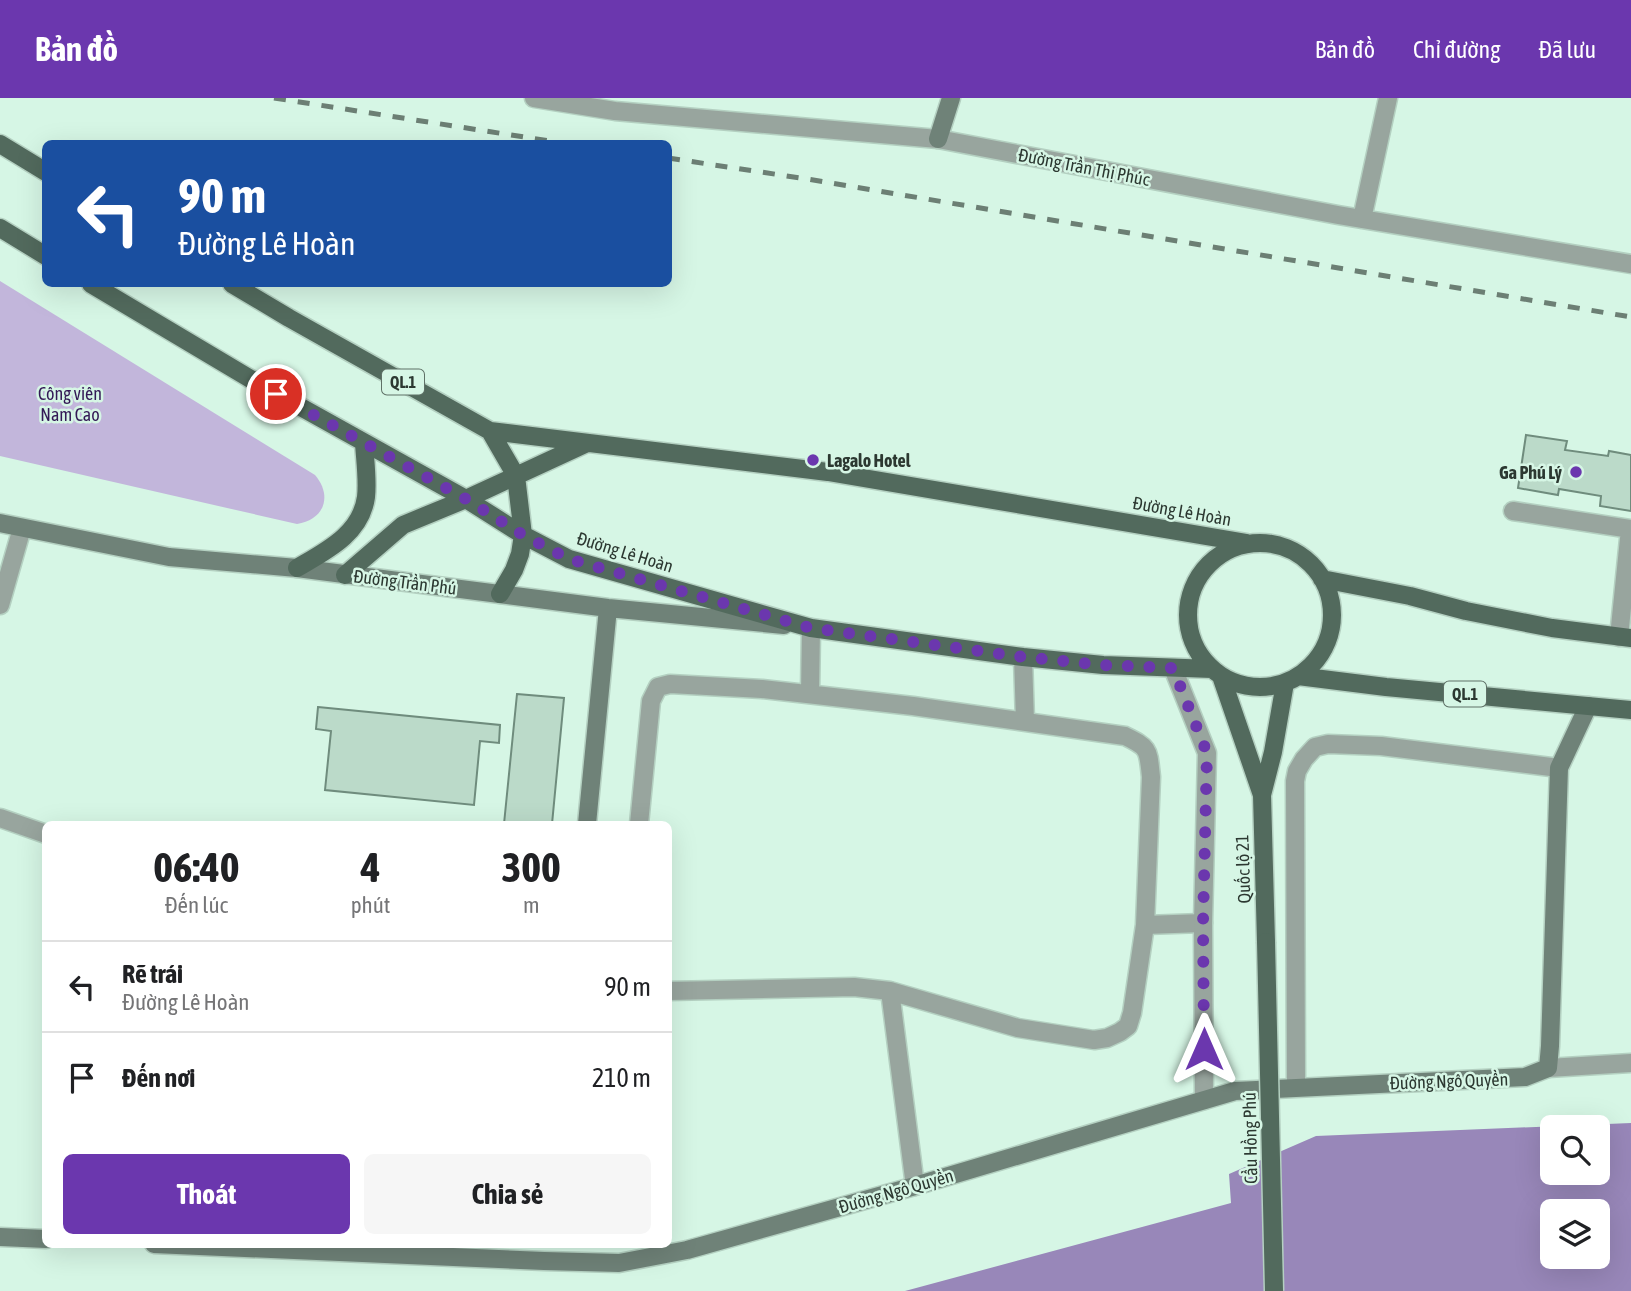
<!DOCTYPE html>
<html lang="vi">
<head>
<meta charset="utf-8">
<style>
	:root { --surface:#fff; --page:#f6f6f6; --text:#202124; --muted:#757577; --line:#e0e0e0; --accent:#6b37ae }
	body { margin:0; font-family:"Asap Condensed",sans-serif; background:var(--page); color:var(--text); height:100vh; display:flex; flex-direction:column; font-size:26px; white-space:nowrap }
	* { box-sizing:border-box; margin:0 }
	p { font-size:23px; color:var(--muted) }
	.icon { flex:none; width:38px; height:38px; fill:none; stroke:currentColor; stroke-width:2; stroke-linecap:round; stroke-linejoin:round }
	.map { position:relative; flex:1; overflow:hidden }
	.sheet { position:absolute; left:42px; top:723px; width:630px; height:427px; display:flex; flex-direction:column; background:var(--surface); border-radius:10px; box-shadow:0 7px 28px #0002 }
	.sheet>* { flex:none }
	.banner { position:absolute; left:42px; top:42px; width:630px; height:147px; border-radius:10px; box-shadow:0 7px 28px #0002; background:#1a4fa0; color:#fff; overflow:hidden }
	.buttons { position:absolute; left:1540px; top:1017px; display:grid; gap:14px }
	.buttons a { display:grid; place-items:center; width:70px; height:70px; border-radius:10px; background:var(--surface); box-shadow:0 7px 28px #0002; font-size:35px }
	.pin { position:absolute; display:grid; place-items:center; width:60px; height:60px; color:#fff; margin:-30px; border:4px solid #fff; border-radius:50%; box-shadow:0 2px 7px #0007 }
	.me { position:absolute; width:77px; margin:-38px; rotate:0deg; stroke-linejoin:round; filter:drop-shadow(0 0 5px #0008) }
	.turn { display:flex; align-items:center; gap:24px; height:147px; padding:0 21px; font-size:32px }
	.turn .icon { width:91px; height:91px; stroke-width:2.5 }
	.turn b { display:block; font-size:49px; line-height:60px }
	.eta { display:flex; justify-content:space-evenly; align-items:center; height:119px; text-align:center }
	.eta b { font-size:42px; font-weight:700; line-height:49px }
	.action { display:flex; gap:14px; margin-top:auto; padding:14px 21px }
	.action a { flex:1; height:80px; border-radius:10px; background:var(--accent); color:#fff; font-size:28px; font-weight:700; line-height:80px; text-align:center }
	.action a+a { background:var(--page); color:var(--text) }
	ul { padding:0; list-style:none }
	li { display:flex; align-items:center; gap:21px; height:91px; padding:0 21px; border-top:2px solid var(--line) }
	li div { flex:1 }
	li b { display:block; font-size:26px }
	li em { font-style:normal }
	header { display:flex; align-items:center; gap:42px; box-sizing:border-box; height:98px; padding:0 35px; background:var(--accent); color:#fff }
	header strong { font-size:33px }
	nav { display:flex; gap:38px; margin-inline-start:auto; font-size:24px }
	.map>svg:first-child { display:block }
	.green { fill:#c2b6db }
	.water { fill:#9887b9; fill-rule:evenodd }
	.building { fill:#bbdac9; stroke:#6f8c7d; stroke-width:2 }
	.lines { fill:none; stroke-linecap:round; stroke-linejoin:round }
	.lane-casing { stroke:#b4d0c1; stroke-width:21 }
	.street-casing { stroke:#b4d0c1; stroke-width:21 }
	.secondary-casing { stroke:#b4d0c1; stroke-width:21 }
	.primary-casing { stroke:#b4d0c1; stroke-width:21 }
	.lane { stroke:#98a59e; stroke-width:18 }
	.street { stroke:#98a59e; stroke-width:18 }
	.secondary { stroke:#6f8278; stroke-width:18 }
	.primary { stroke:#526a5d; stroke-width:18 }
	.rail { stroke:#6c7f74; stroke-width:5; stroke-dasharray:12 12; stroke-linecap:butt }
	.primary-bridge-casing { stroke:#b4d0c1; stroke-width:21; stroke-linecap:butt }
	.primary-bridge { stroke:#526a5d; stroke-width:18 }
	.route { stroke:#6b37ae; stroke-width:12; stroke-dasharray:0 21.6 }
	.poi-dot { fill:#6b37ae; stroke:#d6f6e5; stroke-width:2.5 }
	.labels { text-anchor:middle; dominant-baseline:central; stroke-width:5; stroke-linejoin:round; paint-order:stroke }
	.shield { fill:#d6f6e5; stroke:#5f7167; stroke-width:2 }
	.shield-label { font-size:16px; font-weight:bold; fill:#2c3831 }
	.street-label { font-size:18px; fill:#2c3831; stroke:#d6f6e5 }
	.park-label { font-size:18px; fill:#331956; stroke:#d6f6e5 }
	.poi-label { font-size:18px; font-weight:bold; fill:#2c3831; stroke:#d6f6e5; text-anchor:start }
</style>
</head>
<body>
<header>
<strong>Bản đồ</strong>
<nav><a>Bản đồ</a><a>Chỉ đường</a><a>Đã lưu</a></nav>
</header>
<div class="map">
<svg width="1631" height="1193" viewBox="0 0 1631 1193">
	<rect width="100%" height="100%" fill="#d6f6e5"/>
	<path class="green" d="M0,183L315,377C333,398 324,422 297,426L0,358Z"/>
	<path class="water" d="M1631,1025V1193H905L1231,1105L1229,1076L1316,1038ZM1552,1029H1598V1074H1552ZM1552,1113H1598V1158H1552Z"/>
	<path class="building" d="M1526,337L1567,343L1565,352L1608,358L1609,353L1631,357V413L1600,408L1601,398L1559,391L1558,397L1518,390Z
		M517,596L564,600L552,726H504Z
		M318,609L500,627L499,645L480,643L474,707L325,692L331,633L316,631Z"/>
	<g class="lines">
		<g class="lane-casing">
			<path id="lane" d="M1513,413L1631,431
				M0,507L22,430
				M1619,539L1630,431
				M1023,559L1025,624
				M810,596L811,530
				M0,720L46,736
				M639,726L651,603L658,589L670,586L762,591L913,608L1125,638C1150,650 1148,652 1151,679L1145,827L1132,915L1128,928L1120,934L1107,940L1094,942L1018,930L890,893L854,889L668,893
				M1145,827L1203,825
				M890,893L915,1088"/>
		</g>
		<g class="street-casing">
			<path id="street" d="M534,0L615,13L938,41L1338,117L1631,166
				M1362,121L1388,0
				M1173,570L1207,655L1203,825L1204,1002
				M1548,970L1631,965
				M1296,989L1295,683L1297,673L1304,661L1315,649L1328,646L1381,648L1559,670"/>
		</g>
		<g class="secondary-casing">
			<path id="secondary" d="M938,41L951,0
				M0,425L169,459L297,470L608,510L784,527
				M587,726L608,510
				M0,1139L46,1141
				M154,1146L544,1163L619,1165L687,1152L915,1088L1235,993L1525,979L1548,970L1550,948L1559,670L1588,608"/>
		</g>
		<g class="primary-casing">
			<path id="primary" d="M0,46L46,74
				M0,130L46,158
				M91,186L254,283L466,401L523,437L569,461L811,530L1023,559L1103,567L1212,571
				M232,186L289,220L490,333L828,374L1247,445
				M490,333L516,378L523,437L520,456L514,472L500,496
				M1188 517a72 72 0 1 1 144 0a72 72 0 1 1-144 0Z
				M297,470C326,453 361,436 366,399C368,382 365,362 364,345
				M345,477L403,427L466,401L587,345
				M1322,481L1410,498L1466,513L1552,530L1631,540
				M1221,578L1262,697
				M1298,578L1386,589L1631,612
				M1266,844L1262,697L1273,654L1285,585"/>
		</g>
		<use href="#lane" class="lane"/>
		<use href="#street" class="street"/>
		<use href="#secondary" class="secondary"/>
		<use href="#primary" class="primary"/>
		<path class="rail" d="M274,0L569,46
			M668,60L807,81L1631,219"/>
		<g class="primary-bridge-casing">
			<path id="primary-bridge" d="M1266,844L1274,1193"/>
		</g>
		<use href="#primary-bridge" class="primary-bridge"/>
	</g>
	<g class="lines">
		<path class="route" d="M276,296L466,401L523,437L569,461L811,530L1023,559L1103,567L1173,570L1207,655L1203,825L1204,951"/>
	</g>
	<g class="poi-dot">
		<circle cx="813" cy="362" r="7"/>
		<circle cx="1576" cy="374" r="7"/>
	</g>
	<g class="labels">
		<g class="shield">
			<rect x="382" y="271.5" width="42" height="25" rx="5"/>
			<rect x="1444" y="583.5" width="42" height="25" rx="5"/>
		</g>
		<g class="shield-label">
			<text x="403" y="284">QL.1</text>
			<text x="1465" y="596">QL.1</text>
		</g>
		<g class="street-label">
			<text transform="translate(1084 69) rotate(11)">Đường Trần Thị Phúc</text>
			<text transform="translate(1182 413) rotate(10)">Đường Lê Hoàn</text>
			<text transform="translate(625 454) rotate(17)">Đường Lê Hoàn</text>
			<text transform="translate(405 484) rotate(7)">Đường Trần Phú</text>
			<text transform="translate(1243 771) rotate(-92)">Quốc lộ 21</text>
			<text transform="translate(1449 983) rotate(-2)">Đường Ngô Quyền</text>
			<text transform="translate(1250 1040) rotate(-91)">Cầu Hồng Phú</text>
			<text transform="translate(896 1093) rotate(-16)">Đường Ngô Quyền</text>
		</g>
		<g class="park-label">
			<text x="70" y="295">Công viên<tspan x="70" dy="21">Nam Cao</tspan></text>
		</g>
		<g class="poi-label">
			<text x="827" y="362">Lagalo Hotel</text>
			<text x="1562" y="374" text-anchor="end">Ga Phú Lý</text>
		</g>
	</g>
</svg>
<div class="buttons">
<a><svg class="icon" aria-label="search" viewBox="0 0 24 24"><circle cx="10" cy="10" r="6"/><path d="M15 15l6 6"/></svg></a>
<a><svg class="icon" aria-label="layers" viewBox="0 0 24 24"><path d="M12 4l9 5-9 5-9-5zM3 14l9 5 9-5"/></svg></a>
</div>
<div class="pin" style="left:276px;top:296px;background:#d93025"><svg class="icon" aria-label="arrive" viewBox="0 0 24 24"><path d="M6 21V4h12l-3 4 3 4H6"/></svg></div>
<svg class="me" style="left:1204px;top:951px" viewBox="-20 -20 40 40"><path d="M0-17L14 15 0 8-14 15z" fill="#6b37ae" stroke="#fff" stroke-width="4"/></svg>
<div class="banner">
<div class="turn"><svg class="icon" aria-label="left" viewBox="0 0 24 24"><path d="M17 20v-9H6M10 6l-5 5 5 5"/></svg><div><b>90 m</b>Đường Lê Hoàn</div></div>
</div>
<section class="sheet">
<div class="eta">
<div><b>06:40</b><p>Đến lúc</p></div>
<div><b>4</b><p>phút</p></div>
<div><b>300</b><p>m</p></div>
</div>
<ul>
<li><svg class="icon" aria-label="left" viewBox="0 0 24 24"><path d="M17 20v-9H6M10 6l-5 5 5 5"/></svg><div><b>Rẽ trái</b><p>Đường Lê Hoàn</p></div><em>90 m</em></li>
<li><svg class="icon" aria-label="arrive" viewBox="0 0 24 24"><path d="M6 21V4h12l-3 4 3 4H6"/></svg><div><b>Đến nơi</b></div><em>210 m</em></li>
</ul>
<div class="action"><a>Thoát</a><a>Chia sẻ</a></div>
</section>
</div>
</body>
</html>
